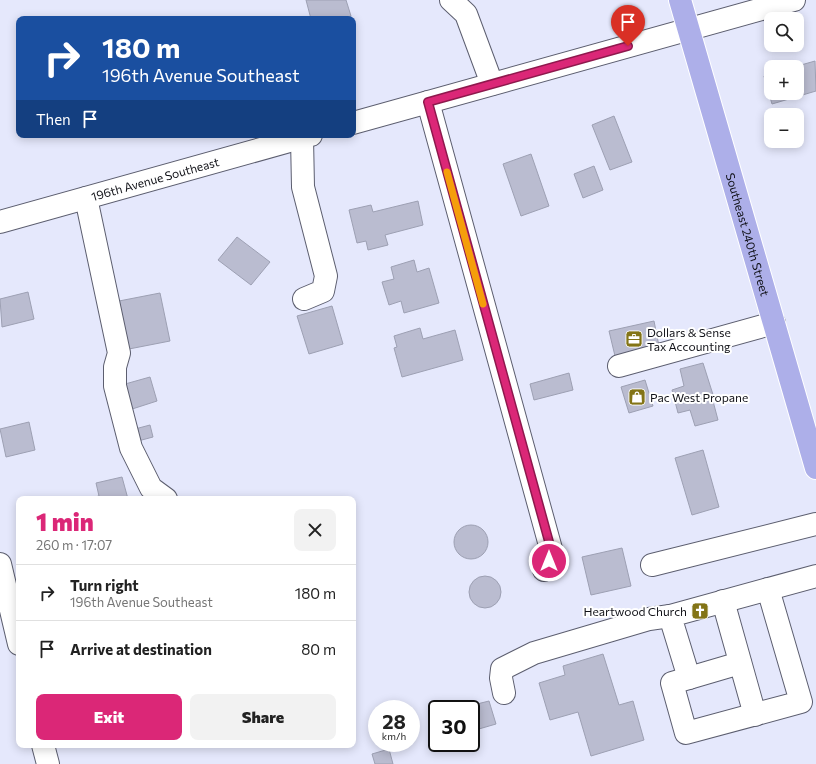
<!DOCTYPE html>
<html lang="en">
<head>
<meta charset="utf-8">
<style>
	:root { --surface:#fff; --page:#f2f2f2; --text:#222; --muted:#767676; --line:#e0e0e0; --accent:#db2777 }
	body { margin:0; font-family:Commissioner,sans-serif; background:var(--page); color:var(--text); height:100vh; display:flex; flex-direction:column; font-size:15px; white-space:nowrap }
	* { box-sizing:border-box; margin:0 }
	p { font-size:13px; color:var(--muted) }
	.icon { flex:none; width:22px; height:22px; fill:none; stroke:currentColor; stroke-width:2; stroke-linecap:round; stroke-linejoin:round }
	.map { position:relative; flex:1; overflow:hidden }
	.sheet { position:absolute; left:16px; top:496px; width:340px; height:252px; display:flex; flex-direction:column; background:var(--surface); border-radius:8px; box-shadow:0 2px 10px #0003 }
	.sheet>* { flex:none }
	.guide { position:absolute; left:16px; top:16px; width:340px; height:122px; border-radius:8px; box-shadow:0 2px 10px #0003; background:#1a4fa0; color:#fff; overflow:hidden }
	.tools { position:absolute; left:764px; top:12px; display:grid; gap:8px }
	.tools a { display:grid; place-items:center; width:40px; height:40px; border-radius:8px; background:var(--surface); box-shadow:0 2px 10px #0003; font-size:20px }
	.speed { position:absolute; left:368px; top:700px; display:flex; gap:8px; font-size:20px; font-weight:700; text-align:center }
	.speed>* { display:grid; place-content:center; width:52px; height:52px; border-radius:50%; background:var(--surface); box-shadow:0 2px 10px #0003; line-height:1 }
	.speed small { font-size:10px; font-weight:400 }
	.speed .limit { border:2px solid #111; border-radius:6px; background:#fff; color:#111 }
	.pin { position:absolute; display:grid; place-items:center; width:34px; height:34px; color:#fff; margin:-41px -17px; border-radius:50% 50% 50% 0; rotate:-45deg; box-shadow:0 0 4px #0007 }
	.pin .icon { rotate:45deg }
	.me { position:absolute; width:44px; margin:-22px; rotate:0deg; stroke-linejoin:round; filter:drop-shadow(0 0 3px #0008) }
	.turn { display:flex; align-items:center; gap:14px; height:84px; padding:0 20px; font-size:18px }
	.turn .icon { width:52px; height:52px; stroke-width:2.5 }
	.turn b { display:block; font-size:28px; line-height:34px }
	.then { display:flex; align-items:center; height:38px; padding:0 20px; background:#0003; gap:8px; font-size:15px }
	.round { display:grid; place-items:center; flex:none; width:42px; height:42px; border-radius:8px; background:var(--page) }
	.head { display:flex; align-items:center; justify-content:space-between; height:68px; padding:0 20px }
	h1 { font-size:24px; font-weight:800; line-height:30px; color:var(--accent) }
	.button { display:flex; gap:8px; margin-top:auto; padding:8px 20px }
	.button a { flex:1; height:46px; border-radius:8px; background:var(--accent); color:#fff; font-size:16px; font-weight:800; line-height:46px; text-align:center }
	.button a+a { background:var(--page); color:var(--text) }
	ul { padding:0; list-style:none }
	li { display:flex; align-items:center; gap:12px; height:56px; padding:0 20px; border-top:1px solid var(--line) }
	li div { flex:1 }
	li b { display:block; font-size:15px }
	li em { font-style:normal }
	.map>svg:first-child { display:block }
	.building { fill:#babcd0; stroke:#9da0b3 }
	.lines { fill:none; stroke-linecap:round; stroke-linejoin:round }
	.minor-casing { stroke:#5c5e6f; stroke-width:24 }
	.major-casing { stroke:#fff; stroke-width:24 }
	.minor { stroke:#fff; stroke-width:22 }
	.major { stroke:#adafe9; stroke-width:22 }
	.route-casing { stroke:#8e194d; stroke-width:10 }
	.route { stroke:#db2777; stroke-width:7 }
	.slow { stroke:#f59e0b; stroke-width:7 }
	.labels { text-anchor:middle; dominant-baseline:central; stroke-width:4; stroke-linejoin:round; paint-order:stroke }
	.street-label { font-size:12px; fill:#101117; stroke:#fff }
	.poi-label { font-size:12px; fill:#101117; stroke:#fff; text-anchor:start }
</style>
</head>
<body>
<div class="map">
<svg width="816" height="764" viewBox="0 0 816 764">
	<rect width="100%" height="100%" fill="#e5e8fc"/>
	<path class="building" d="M306,0H346L351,16L340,19H311Z
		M815,61L816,91L772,104L764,76L771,74V93H797V67H794Z
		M614,116L632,162L610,170L592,125Z
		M531,154L549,206L521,216L503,164Z
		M594,166L603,190L583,198L574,174Z
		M418,201L423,225L385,235L388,245L368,250L366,241L357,243L349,210L371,205L373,212Z
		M237,237L270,262L251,285L218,260Z
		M414,260L417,272L429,268L439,303L404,313L401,301L389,305L382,282L394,279L391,267Z
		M28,292L34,319L2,327L0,299Z
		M160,293L170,341L129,349L119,301Z
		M332,306L343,344L309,354L297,316Z
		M654,321L659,346L615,356L609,331Z
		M420,328L423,339L455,330L463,360L402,377L394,348L397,347L394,336Z
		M703,363L715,401H713L718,420L695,426L690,410L678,413L672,390L684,386L680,369Z
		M569,373L573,390L534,400L530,384Z
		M150,377L157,401L126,411L118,386Z
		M645,380L653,406L629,413L621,387Z
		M29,422L35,450L6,457L0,429Z
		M150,425L153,437L138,441L135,429Z
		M703,450L719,507L692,515L675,458Z
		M122,477L128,499H86L99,496L96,483Z
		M454 542a17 17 0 1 1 34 0a17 17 0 1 1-34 0Z
		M622,548L631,586L591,595L582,557Z
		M469 592a16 16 0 1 1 32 0a16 16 0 1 1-32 0Z
		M603,654L619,705L633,701L644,740L591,756L578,712L550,720L539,683L565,675L563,666Z
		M489,701L496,724L472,731L471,709H466L465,707Z
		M389,749L393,764H375L372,754Z"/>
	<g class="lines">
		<g class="minor-casing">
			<g id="minor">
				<path d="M451,0L466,14L492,84"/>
				<path d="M428,102L551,549L549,561L544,570"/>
				<path d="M353,123L794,0"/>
				<path d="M302,138L303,187L326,276L323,291L304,299"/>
				<path d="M86,198L119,353L115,367V386L131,448L151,488L166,499"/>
				<path id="s1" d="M0,222L311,135"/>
				<path d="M619,366L774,323"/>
				<path d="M0,564L19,644"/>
				<path d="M652,565L816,524"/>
				<path d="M723,601L755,715"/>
				<path d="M740,663L689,678L670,616L816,576"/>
				<path d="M689,678L672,683L686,733L801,702L768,589"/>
				<path d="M504,693L501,678L502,669L534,653L649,619L670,616"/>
				<path d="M43,745L48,764"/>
			</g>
		</g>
		<g class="major-casing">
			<g id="major">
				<path id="s2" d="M680,0L816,468"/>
			</g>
		</g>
		<use href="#minor" class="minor"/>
		<use href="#major" class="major"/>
	</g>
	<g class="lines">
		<g class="route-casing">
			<path id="route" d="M549,561L551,549L428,102L628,46"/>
		</g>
		<use href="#route" class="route"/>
		<path class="slow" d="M447,172L483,304"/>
	</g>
	<defs>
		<g id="office-square" transform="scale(0.9)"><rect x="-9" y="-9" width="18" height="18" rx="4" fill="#837416" stroke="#fff"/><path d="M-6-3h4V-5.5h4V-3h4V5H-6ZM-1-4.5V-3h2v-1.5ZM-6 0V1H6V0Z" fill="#fff"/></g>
		<g id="shop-square" transform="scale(0.9)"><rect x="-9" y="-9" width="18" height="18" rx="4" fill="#837416" stroke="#fff"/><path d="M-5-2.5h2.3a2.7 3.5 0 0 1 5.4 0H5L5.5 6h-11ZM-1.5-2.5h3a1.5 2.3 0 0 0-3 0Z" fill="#fff"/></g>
		<g id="church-square" transform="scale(0.9)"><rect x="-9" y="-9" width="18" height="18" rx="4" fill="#837416" stroke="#fff"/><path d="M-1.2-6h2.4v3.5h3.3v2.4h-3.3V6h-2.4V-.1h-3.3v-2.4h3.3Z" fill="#fff"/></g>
	</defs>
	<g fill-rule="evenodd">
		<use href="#office-square" x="634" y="339"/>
		<use href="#shop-square" x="637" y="397"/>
		<use href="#church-square" x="700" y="611"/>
	</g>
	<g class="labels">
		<g class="street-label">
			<text stroke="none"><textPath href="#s1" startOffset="161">196th Avenue Southeast</textPath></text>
			<text stroke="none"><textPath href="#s2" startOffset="244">Southeast 240th Street</textPath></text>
		</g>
		<g class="poi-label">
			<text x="647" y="332">Dollars &amp; Sense<tspan x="647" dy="14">Tax Accounting</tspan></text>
			<text x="650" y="397">Pac West Propane</text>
			<text x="687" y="611" text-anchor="end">Heartwood Church</text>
		</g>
	</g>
</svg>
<div class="tools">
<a><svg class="icon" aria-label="search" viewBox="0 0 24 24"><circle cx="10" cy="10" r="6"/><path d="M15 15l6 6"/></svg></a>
<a>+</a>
<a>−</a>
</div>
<div class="speed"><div>28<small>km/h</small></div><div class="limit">30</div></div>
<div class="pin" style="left:628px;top:46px;background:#d93025"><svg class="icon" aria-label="arrive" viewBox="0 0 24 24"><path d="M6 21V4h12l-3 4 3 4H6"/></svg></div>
<svg class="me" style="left:549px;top:561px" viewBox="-20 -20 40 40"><circle r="17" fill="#db2777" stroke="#fff" stroke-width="3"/><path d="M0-11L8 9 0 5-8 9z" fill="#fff"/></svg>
<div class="guide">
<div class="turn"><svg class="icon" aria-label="right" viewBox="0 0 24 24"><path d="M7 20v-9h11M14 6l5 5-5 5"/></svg><div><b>180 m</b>196th Avenue Southeast</div></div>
<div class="then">Then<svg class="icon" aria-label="arrive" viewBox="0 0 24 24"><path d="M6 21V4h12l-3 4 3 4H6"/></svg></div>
</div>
<section class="sheet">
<div class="head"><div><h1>1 min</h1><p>260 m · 17:07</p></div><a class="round"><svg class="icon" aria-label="close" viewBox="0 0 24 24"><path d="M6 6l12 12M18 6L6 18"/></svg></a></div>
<ul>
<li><svg class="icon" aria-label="right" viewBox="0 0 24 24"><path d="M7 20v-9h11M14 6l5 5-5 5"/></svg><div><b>Turn right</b><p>196th Avenue Southeast</p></div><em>180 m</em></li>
<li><svg class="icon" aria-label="arrive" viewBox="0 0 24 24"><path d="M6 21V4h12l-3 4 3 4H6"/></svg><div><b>Arrive at destination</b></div><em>80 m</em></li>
</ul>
<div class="button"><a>Exit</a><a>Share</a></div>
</section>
</div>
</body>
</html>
